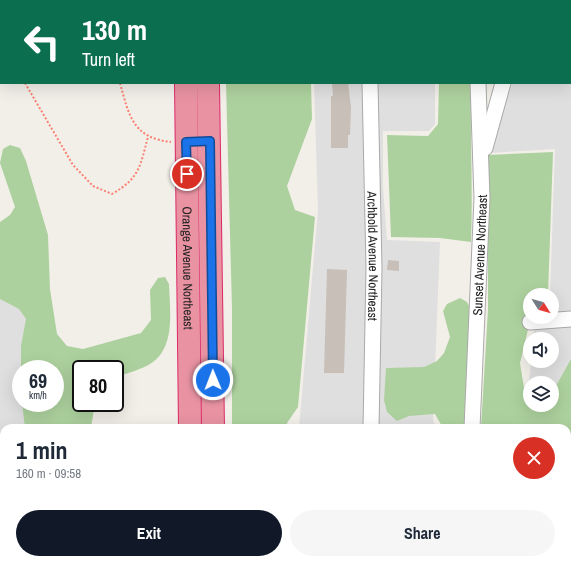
<!DOCTYPE html>
<html lang="en">
<head>
<meta charset="utf-8">
<style>
	:root { --surface:#fff; --page:#f6f6f7; --text:#1f2937; --muted:#747a83; --accent:#111827 }
	body { margin:0; font-family:"Archivo Narrow",sans-serif; background:var(--page); color:var(--text); height:100vh; display:flex; flex-direction:column; font-size:15px; white-space:nowrap }
	* { box-sizing:border-box; margin:0 }
	p { font-size:13px; color:var(--muted) }
	.icon { flex:none; width:22px; height:22px; fill:none; stroke:currentColor; stroke-width:2; stroke-linecap:round; stroke-linejoin:round }
	.map { position:relative; flex:1; overflow:hidden }
	.sheet { position:absolute; left:0px; top:424px; width:571px; height:140px; display:flex; flex-direction:column; background:var(--surface); border-radius:12px 12px 0 0; box-shadow:0 4px 16px #0002 }
	.sheet>* { flex:none }
	.banner { position:absolute; left:0px; top:0px; width:571px; height:84px; box-shadow:0 4px 16px #0002; background:#0b6e4f; color:#fff; overflow:hidden }
	.needle { width:26px; rotate:127deg }
	.tools { position:absolute; left:523px; top:288px; display:grid; gap:8px }
	.tools a { display:grid; place-items:center; width:36px; height:36px; border-radius:50%; background:var(--surface); box-shadow:0 4px 16px #0002; font-size:20px }
	.speed { position:absolute; left:12px; top:360px; display:flex; gap:8px; font-size:20px; font-weight:700; text-align:center }
	.speed>* { display:grid; place-content:center; width:52px; height:52px; border-radius:50%; background:var(--surface); box-shadow:0 4px 16px #0002; line-height:1 }
	.speed small { font-size:10px; font-weight:400 }
	.speed .limit { border:2px solid #111; border-radius:6px; background:#fff; color:#111 }
	.pin { position:absolute; display:grid; place-items:center; width:34px; height:34px; color:#fff; margin:-17px; border:2px solid #fff; border-radius:50%; box-shadow:0 1px 4px #0007 }
	.me { position:absolute; width:44px; margin:-22px; rotate:359deg; stroke-linejoin:round; filter:drop-shadow(0 0 3px #0008) }
	.turn { display:flex; align-items:center; gap:14px; height:84px; padding:0 16px; font-size:18px }
	.turn .icon { width:52px; height:52px; stroke-width:2.5 }
	.turn b { display:block; font-size:28px; line-height:34px }
	.round { display:grid; place-items:center; flex:none; width:42px; height:42px; border-radius:21px; background:var(--page) }
	.head { display:flex; align-items:center; justify-content:space-between; height:68px; padding:0 16px }
	h1 { font-size:24px; font-weight:800; line-height:30px }
	.action { display:flex; gap:8px; margin-top:auto; padding:8px 16px }
	.action a { flex:1; height:46px; border-radius:24px; background:var(--accent); color:#fff; font-size:16px; font-weight:800; line-height:46px; text-align:center }
	.action a+a { background:var(--page); color:var(--text) }
	.map>svg:first-child { display:block }
	.residential { fill:#e0dfdf }
	.forest { fill:#add19e }
	.building { fill:#c7bfb8 }
	.lines { fill:none; stroke-linecap:round; stroke-linejoin:round }
	.minor-casing { stroke:#a9a9a9; stroke-width:17 }
	.highway-casing { stroke:#dc2a67; stroke-width:24 }
	.path { stroke:#fa8072; stroke-width:2; stroke-dasharray:2 2; stroke-linecap:butt }
	.minor { stroke:#fff; stroke-width:15 }
	.highway { stroke:#e892a2; stroke-width:22 }
	.route-casing { stroke:#114b97; stroke-width:10 }
	.route { stroke:#1a73e8; stroke-width:7 }
	.labels { text-anchor:middle; dominant-baseline:central; stroke-width:3; stroke-linejoin:round; paint-order:stroke }
	.street-label { font-size:13px; fill:#222; stroke:#fff }
</style>
</head>
<body>
<div class="map">
<svg width="571" height="564" viewBox="0 0 571 564">
	<rect width="100%" height="100%" fill="#f2efe9"/>
	<path class="residential" d="M312,0H435V1H312Z
		M552,0H571V398L552,396V383H530V394H528L531,361H552V339H533L535,317H552V295H550L555,149L488,153L513,83H570V1Z
		M314,83H435V124L429,131H383V188L387,240L440,242L433,421L438,428H299L318,210Z
		M0,246L52,369H21V403H55L65,428H4V560H97L98,564H0Z
		M299,560H457V564H299Z"/>
	<path class="forest" d="M227,0H309V1H227Z
		M226,83H311L312,119L287,186L295,210L315,217L298,407L287,423L289,428H232V309Z
		M439,83H471C470,136 473,189 471,242L440,238L391,237L387,135L428,136L438,124Z
		M10,145L20,148L26,161L48,235L50,289L57,334L67,346L83,349L141,333L151,320L150,290L158,278L165,277L169,284C170,314 177,355 142,368C133,372 124,374 115,377V369H81V403H95L91,428H25L22,403H55V369H21V346L26,319L19,309L0,299V222L10,215L15,207L0,163L3,149Z
		M553,152L548,295H530L531,317L520,363L525,394L530,396V405H552V393L571,359V564H471V560H567V428H481L488,309V155Z
		M460,298L467,302L470,308L464,428H443L435,414L409,416L397,421L387,412L384,400L386,368L424,367L437,361L444,353L450,337L443,311L447,304Z
		M4,522V550L0,548V523Z
		M20,560H115L114,564H20Z
		M241,560H296L297,564H242Z"/>
	<path class="building" d="M332,83H348L351,107L350,135H348V148H331V96H333Z
		M388,260L399,261V271L387,270Z
		M327,269L347,270L344,373H324Z"/>
	<g class="lines">
		<g class="minor-casing">
			<g id="minor">
				<path d="M368,0V1"/>
				<path d="M478,1V0"/>
				<path d="M541,1L542,0"/>
				<path id="s1" d="M370,83L374,268L371,428"/>
				<path d="M485,148L503,83"/>
				<path d="M530,322L571,319"/>
				<path id="s2" d="M472,428L482,198L478,83"/>
				<path d="M122,564L124,560"/>
				<path d="M366,564L367,560"/>
				<path d="M462,564V560"/>
			</g>
		</g>
		<g class="highway-casing">
			<g id="highway">
				<path d="M186,1V0"/>
				<path d="M209,1V0"/>
				<path id="s3" d="M186,83L190,428"/>
				<path d="M208,83L213,428"/>
				<path d="M198,560V564"/>
				<path d="M221,560V564"/>
			</g>
		</g>
		<path class="path" d="M97,0V1
			M0,50L1,51
			M25,83L73,165L93,186L112,194C140,178 140,166 148,137
			M120,83C129,116 133,138 171,142"/>
		<use href="#minor" class="minor"/>
		<use href="#highway" class="highway"/>
	</g>
	<g class="lines">
		<g class="route-casing">
			<path id="route" d="M187,174L186,142L210,141L213,380"/>
		</g>
		<use href="#route" class="route"/>
	</g>
	<g class="labels">
		<g class="street-label">
			<text stroke="none"><textPath href="#s1" startOffset="173">Archbold Avenue Northeast</textPath></text>
			<text stroke="none"><textPath href="#s2" startOffset="173">Sunset Avenue Northeast</textPath></text>
			<text stroke="none"><textPath href="#s3" startOffset="185">Orange Avenue Northeast</textPath></text>
		</g>
	</g>
</svg>
<div class="tools">
<a><svg class="needle" viewBox="-14 -14 28 28"><path d="M0-13l5 13h-10z" fill="#e53935"/><path d="M0 13l5-13h-10z" fill="#747a83"/></svg></a>
<a><svg class="icon" aria-label="sound" viewBox="0 0 24 24"><path d="M4 9h4l5-4v14l-5-4H4zM17 9q2 3 0 6"/></svg></a>
<a><svg class="icon" aria-label="layers" viewBox="0 0 24 24"><path d="M12 4l9 5-9 5-9-5zM3 14l9 5 9-5"/></svg></a>
</div>
<div class="speed"><div>69<small>km/h</small></div><div class="limit">80</div></div>
<div class="pin" style="left:187px;top:174px;background:#d93025"><svg class="icon" aria-label="arrive" viewBox="0 0 24 24"><path d="M6 21V4h12l-3 4 3 4H6"/></svg></div>
<svg class="me" style="left:213px;top:380px" viewBox="-20 -20 40 40"><circle r="17" fill="#1a73e8" stroke="#fff" stroke-width="3"/><path d="M0-11L8 9 0 5-8 9z" fill="#fff"/></svg>
<div class="banner">
<div class="turn"><svg class="icon" aria-label="left" viewBox="0 0 24 24"><path d="M17 20v-9H6M10 6l-5 5 5 5"/></svg><div><b>130 m</b>Turn left</div></div>
</div>
<section class="sheet">
<div class="head"><div><h1>1 min</h1><p>160 m · 09:58</p></div><a class="round" style="background:#d93025;color:#fff"><svg class="icon" aria-label="close" viewBox="0 0 24 24"><path d="M6 6l12 12M18 6L6 18"/></svg></a></div>
<div class="action"><a>Exit</a><a>Share</a></div>
</section>
</div>
</body>
</html>
